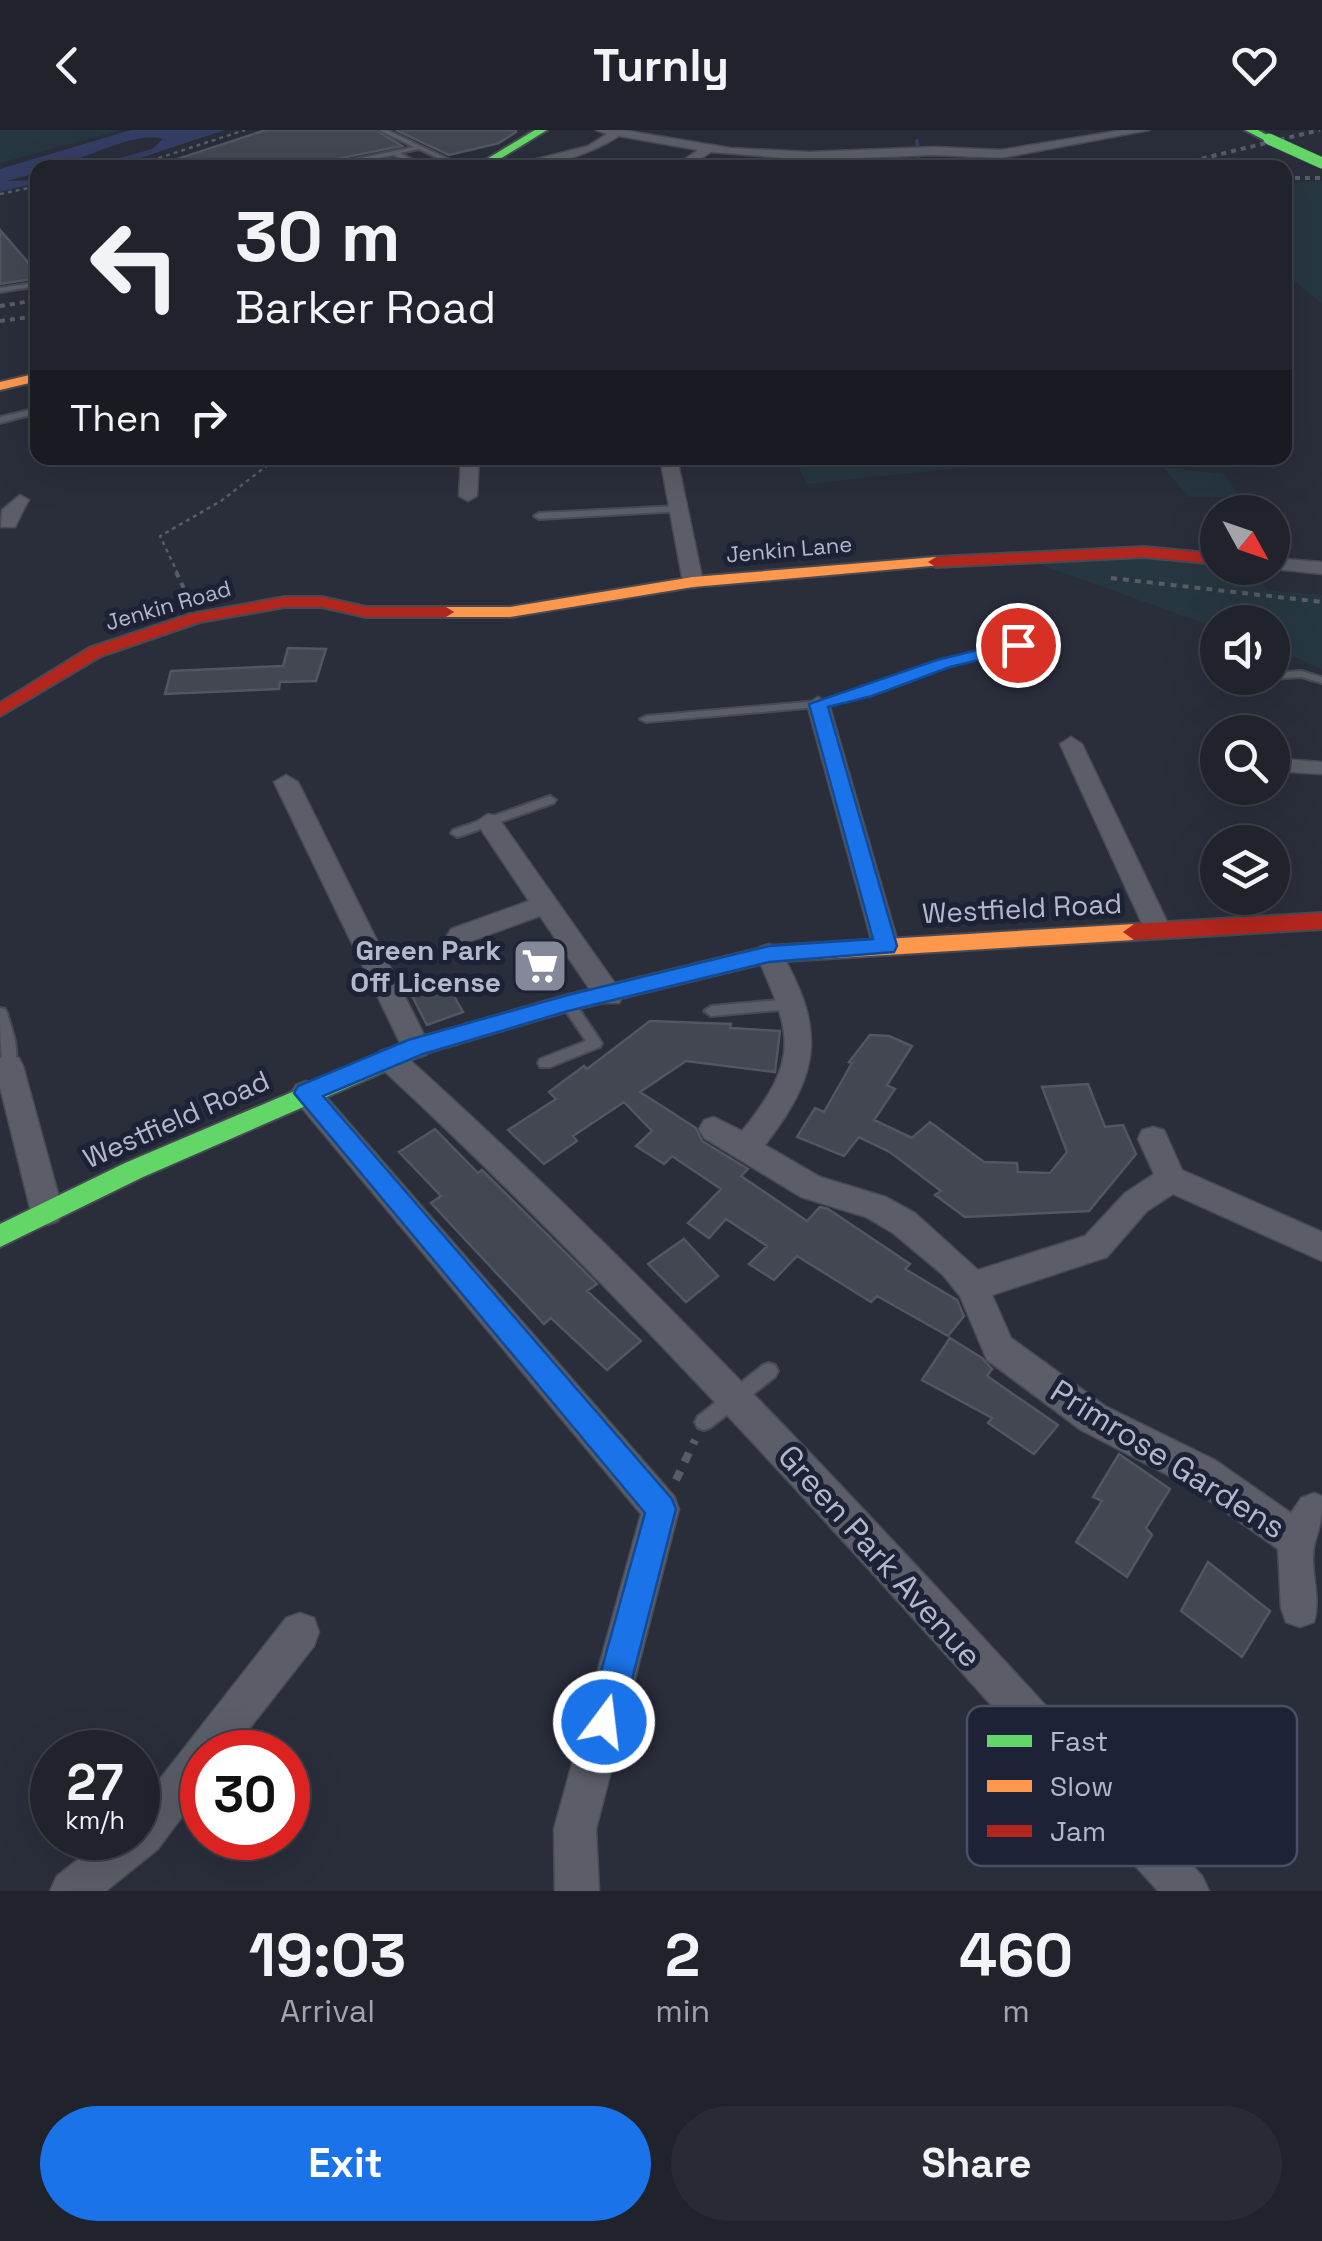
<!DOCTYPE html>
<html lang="en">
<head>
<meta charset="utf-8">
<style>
	:root { --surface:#20222c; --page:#282a34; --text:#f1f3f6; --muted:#a2a4a9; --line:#3d3f48; --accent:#1a73e8 }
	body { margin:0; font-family:"Space Grotesk",sans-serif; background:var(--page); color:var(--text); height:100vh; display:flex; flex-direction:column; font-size:38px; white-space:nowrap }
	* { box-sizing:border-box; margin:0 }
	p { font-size:32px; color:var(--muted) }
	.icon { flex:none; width:55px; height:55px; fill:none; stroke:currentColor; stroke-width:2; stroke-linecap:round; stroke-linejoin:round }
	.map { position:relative; height:1761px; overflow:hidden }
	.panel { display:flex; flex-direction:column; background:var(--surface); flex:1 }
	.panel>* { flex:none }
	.top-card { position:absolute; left:30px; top:30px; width:1262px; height:305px; border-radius:20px; box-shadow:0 10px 40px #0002,0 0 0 2px var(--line); background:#20222c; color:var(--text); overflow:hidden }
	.needle { width:65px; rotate:130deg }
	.tools { position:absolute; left:1200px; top:365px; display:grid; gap:20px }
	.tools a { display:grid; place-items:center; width:90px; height:90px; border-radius:50%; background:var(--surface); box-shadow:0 10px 40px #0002,0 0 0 2px var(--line); font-size:50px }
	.speed { position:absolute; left:30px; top:1600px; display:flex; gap:20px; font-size:50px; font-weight:700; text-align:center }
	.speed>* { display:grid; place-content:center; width:130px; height:130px; border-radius:50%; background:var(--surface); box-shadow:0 10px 40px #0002,0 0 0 2px var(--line); line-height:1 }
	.speed small { font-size:25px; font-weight:400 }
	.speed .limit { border:15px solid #d22; background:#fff; color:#111 }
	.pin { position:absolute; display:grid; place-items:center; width:85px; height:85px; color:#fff; margin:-42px; border:5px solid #fff; border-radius:50%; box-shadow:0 2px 10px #0007 }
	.me { position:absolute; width:110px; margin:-55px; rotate:15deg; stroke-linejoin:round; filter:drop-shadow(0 0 8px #0008) }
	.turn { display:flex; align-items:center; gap:35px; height:210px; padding:0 40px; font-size:45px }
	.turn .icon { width:130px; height:130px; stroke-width:2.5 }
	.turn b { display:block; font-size:70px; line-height:85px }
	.then { display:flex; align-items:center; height:95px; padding:0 40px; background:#0003; gap:20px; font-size:38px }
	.eta { display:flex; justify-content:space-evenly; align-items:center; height:170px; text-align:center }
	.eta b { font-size:60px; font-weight:700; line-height:70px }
	.action { display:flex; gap:20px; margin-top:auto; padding:20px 40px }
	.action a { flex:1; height:115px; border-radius:60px; background:var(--accent); color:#fff; font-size:40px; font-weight:700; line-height:115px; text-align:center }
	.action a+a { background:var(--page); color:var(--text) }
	header { display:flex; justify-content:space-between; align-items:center; height:130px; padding:0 40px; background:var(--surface); font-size:45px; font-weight:700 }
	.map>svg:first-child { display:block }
	.green { fill:#273741 }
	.water { fill:#343d63 }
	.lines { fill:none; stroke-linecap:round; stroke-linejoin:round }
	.stream { stroke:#343d63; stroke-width:4 }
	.building { fill:#434752; stroke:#525562; stroke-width:2.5 }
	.lane-casing { stroke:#474a53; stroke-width:4 }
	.street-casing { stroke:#474a53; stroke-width:3 }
	.fast-casing { stroke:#474a53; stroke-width:4 }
	.slow-casing { stroke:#474a53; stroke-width:4 }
	.jam-casing { stroke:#474a53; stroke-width:4 }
	.path-far2 { stroke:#585c65; stroke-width:2.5; stroke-dasharray:4 4; stroke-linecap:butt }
	.path-far1 { stroke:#585c65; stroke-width:4; stroke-dasharray:6 6; stroke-linecap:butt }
	.path { stroke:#585c65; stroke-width:8; stroke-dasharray:10 10; stroke-linecap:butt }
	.lane { fill:#5b5d68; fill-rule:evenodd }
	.street { fill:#5b5d68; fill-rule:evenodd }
	.fast { fill:#63d668; fill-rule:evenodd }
	.slow { fill:#ff974d; fill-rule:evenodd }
	.jam { fill:#b3261e; fill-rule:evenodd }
	.rail { stroke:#595c66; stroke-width:4; stroke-dasharray:5 5; stroke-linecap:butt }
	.fast-bridge-casing { stroke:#474a53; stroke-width:12; stroke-linecap:butt }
	.fast-bridge { stroke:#63d668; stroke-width:11 }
	.route { fill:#1a73e8; stroke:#114b97; stroke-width:2.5 }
	.labels { text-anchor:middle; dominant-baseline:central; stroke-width:10; stroke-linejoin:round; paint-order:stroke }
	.far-street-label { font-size:22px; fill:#b5b8cb; stroke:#1d2236 }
	.street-label { font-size:28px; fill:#b5b8cb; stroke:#1d2236 }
	.poi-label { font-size:28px; font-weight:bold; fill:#b5b8cb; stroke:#1d2236; text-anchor:end }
	.near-street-label { font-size:32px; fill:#b5b8cb; stroke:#1d2236 }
	.key { fill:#1d2236; stroke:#4b4f63; stroke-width:2.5 }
	.key-label { font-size:28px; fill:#b5b8cb }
</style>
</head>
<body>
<header><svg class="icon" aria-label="back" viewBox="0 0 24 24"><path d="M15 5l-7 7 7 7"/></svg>Turnly<svg class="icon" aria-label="heart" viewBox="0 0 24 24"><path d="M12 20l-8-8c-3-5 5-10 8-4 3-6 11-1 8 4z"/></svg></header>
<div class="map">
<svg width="1322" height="1761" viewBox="0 0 1322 1761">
	<rect width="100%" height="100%" fill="#2a2e3b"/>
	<path class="green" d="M0,0H122L0,33Z
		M1322,51V174L1297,153L1285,152V53Z
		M794,328H1005L1009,333L807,354Z
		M1163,337L1224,344L1240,367H1189Z
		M1143,427L1217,434L1218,438H1248L1267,460L1322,465V539L1273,518L1272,492H1218L1217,498L1031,431Z"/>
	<path class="water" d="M131,0H225L119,35L88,37L152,19L163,9C129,0 74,38 38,38L37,43L7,51L37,50V53L0,62V39Z"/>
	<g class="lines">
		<path class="stream" d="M917,11L919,32"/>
	</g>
	<path class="building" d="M266,0H376L402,16L341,28L338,38H166L165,33Z
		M396,0H516V2L499,13L449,25Z
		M0,100L38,144V148L0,154Z
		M288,518L326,519L316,551L280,552L279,559L165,564L171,541L283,536Z
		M544,820L561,849L539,855L522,827Z
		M445,850L463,882L427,895L410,862Z
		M650,891L731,894L730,898L780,901L775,942L686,931L640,962L696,998L702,1011L748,1039L741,1046L807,1091L820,1077L828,1079L910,1134L905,1139L957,1170L964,1186L948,1206L877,1166L871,1172L797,1126L774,1150L749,1134L767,1116L726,1089L709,1108L688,1093L721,1059L672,1026L664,1034L636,1016L652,1001L624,972L573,1006L577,1011L544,1034L508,1000L556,969L549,962L584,936L587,939Z
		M870,905L889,906L912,916L887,955L895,959L874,990L912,1008L930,992L984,1032L1017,1033L1018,1042L1050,1043L1067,1022L1042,957L1088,954L1105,997L1123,995L1136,1024L1089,1081L965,1087L935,1065L941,1061L890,1022L859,1007L844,1026L797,1007L815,978L824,982L852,933L849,932Z
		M435,999L478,1043L482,1040L581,1138L597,1154L587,1161L641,1211L607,1240L551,1188L544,1194L431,1073L441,1066L399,1022Z
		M684,1109L718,1146L686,1172L648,1134Z
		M950,1208L982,1228L992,1239L987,1246L1058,1295L1034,1324L988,1293L992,1288L922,1250Z
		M1119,1324L1170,1359L1146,1398L1152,1405L1127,1447L1076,1412L1102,1371L1093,1367Z
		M1208,1432L1270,1481L1242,1527L1181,1481Z"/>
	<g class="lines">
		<g class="lane-casing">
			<path id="lane" d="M379,0H387L467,38H458L419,19L400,23L427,38H418L394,25L340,35L342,32L414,17Z
				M38,152V156L0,162V158Z
				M38,278V283L0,293V287Z
				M678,376L683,379L681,381L539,389L534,386L539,383Z
				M1047,511L1052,514L1051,516L1018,518L948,535L870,565L818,577L646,592L640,589L646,586L818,571L863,561L940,531L1018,512Z
				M1301,541L1322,547V553L1301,547L1272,549L1268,548H1272V543Z
				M550,666L556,670L554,673L461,706L457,707L451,703L453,700Z
				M568,869L573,870L602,913L600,917L550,937H540L538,933L540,929L586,911L561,874Z
				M791,869L798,874L791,879L711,886L704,881L711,876Z
				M0,878L5,879L7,883C13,903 20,920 14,940H4C0,921 0,898 0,878Z
				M769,1233L775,1235L778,1241L775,1247L710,1298L704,1300L698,1298L695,1292L698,1286L763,1235Z"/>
		</g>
		<g class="street-casing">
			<path id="street" d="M596,0H622L730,18L809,22L934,17L1001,20L1123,0H1149L1001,28L934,25L809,30L711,22L687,38H672L698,20L619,6C585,28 542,38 501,38L588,16L607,4Z
				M461,328H479L477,366L468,371L459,366Z
				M660,328H677L703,452L700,456L693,458L683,452Z
				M20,365L29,370C23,379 20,388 15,397H1L2,380Z
				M1272,428L1322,432V444L1265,438H1272Z
				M818,567L829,574L899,816L895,823H877L873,816L807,574Z
				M1071,607L1082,614L1171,800L1167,807H1149L1145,800L1060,614Z
				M1281,629L1322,632V644L1273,641V631Z
				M286,645L298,652L430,917L426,925L416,928L406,925L402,917L274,652Z
				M488,684L497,686L619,859L623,866L619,873H599L540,786L460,815L451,813L447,806L451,799L529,771L476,692Z
				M769,814L778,817C825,898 823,940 765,1015L820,1047L886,1067L915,1083L978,1140L1085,1106L1125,1063L1154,1044L1138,1009L1142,1000L1153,997L1164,1000L1182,1040L1322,1102V1131L1173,1064L1147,1081L1107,1127L992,1165L1011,1208L1105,1276L1215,1330L1291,1383L1301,1368L1314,1363L1322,1366C1322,1386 1321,1394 1315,1412C1308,1438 1322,1465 1314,1492L1300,1497L1286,1492L1281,1478L1278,1419L1189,1356L1081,1300L987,1230L960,1166L943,1145L893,1103L866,1087L801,1067L704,1008L699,999L704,990L714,987L742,1001C801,928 792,904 756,824L760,817Z
				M390,918L400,921C686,1178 942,1463 1202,1746L1209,1761H1158C905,1480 658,1195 380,937L376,929L380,921Z
				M9,925L19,928L23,936L63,1082L58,1091L47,1095L36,1091L31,1082L0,957V928Z
				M306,951L316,955L674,1366L679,1379L596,1699L599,1761H555L554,1699L641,1384L296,971L291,963L296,955Z
				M300,1483L314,1488L319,1502L314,1516L231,1622H202V1660L158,1719L106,1761H50L57,1746L105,1708H138V1677L286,1488Z"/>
		</g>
		<g class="fast-casing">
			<path id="fast" d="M535,0H547L485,38H472Z
				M1245,0H1258L1274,9L1266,11Z
				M426,905L434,908L438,914L434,920L143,1047L0,1117V1094L125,1033Z"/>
		</g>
		<g class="slow-casing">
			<path id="slow" d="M38,243V251L0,260V252Z
				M936,427L944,432L942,435L693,457L510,487H446L438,482L446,477H510L693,447Z
				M1134,794L1145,802L1134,810L769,832L568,881L426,923L418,920L414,914L418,908L568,865L769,816Z"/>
		</g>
		<g class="jam-casing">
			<path id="jam" d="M1144,417L1218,424V434L1144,427L936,437L928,432L936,427Z
				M285,467H322L366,477H446L454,482L446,487H366L322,477H285L200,492L101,526L0,586V573L89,518L191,484Z
				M1322,783V799L1134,810L1123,802L1134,794Z"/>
		</g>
		<path class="path-far2" d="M128,38L245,0
			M0,64L38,56
			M178,444L160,406L221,371L277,328"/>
		<path class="path-far1" d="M176,442L188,467
			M1111,448L1322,472"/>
		<path class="path" d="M676,1350L695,1310"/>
		<use href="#lane" class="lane"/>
		<use href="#street" class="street"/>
		<use href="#fast" class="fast"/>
		<use href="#slow" class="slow"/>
		<use href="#jam" class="jam"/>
		<path class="rail" d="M1163,38L1320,0
			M1285,48H1322
			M0,176L38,170
			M0,191L38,186"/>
		<g class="fast-bridge-casing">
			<path id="fast-bridge" d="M1269,9L1322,33"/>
		</g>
		<use href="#fast-bridge" class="fast-bridge"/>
	</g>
	<path class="route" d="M1018,510L1024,511V519L950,537L872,566L828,577L897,816L894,822L769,832L568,881L423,924L323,966L672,1369L676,1379L621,1592L616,1604L604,1609L592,1604L587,1592L645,1383L294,963L298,956L408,910L568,865L769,816L873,809L809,574L937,530Z"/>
	<defs>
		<g id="supermarket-square" transform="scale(2.875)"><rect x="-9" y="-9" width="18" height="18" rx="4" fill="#848899" stroke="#1d2236"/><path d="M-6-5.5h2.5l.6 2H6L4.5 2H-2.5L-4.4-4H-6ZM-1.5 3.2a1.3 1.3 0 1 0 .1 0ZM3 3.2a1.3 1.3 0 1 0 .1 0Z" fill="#fff"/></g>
	</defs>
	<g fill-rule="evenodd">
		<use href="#supermarket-square" x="540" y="836"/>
	</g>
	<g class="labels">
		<g class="far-street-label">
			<text transform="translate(789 419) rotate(-5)">Jenkin Lane</text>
			<text transform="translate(168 475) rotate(-16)">Jenkin Road</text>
		</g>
		<g class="street-label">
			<text transform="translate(1022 778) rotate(-3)">Westfield Road</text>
			<text transform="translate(176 989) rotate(-24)">Westfield Road</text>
		</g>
		<g class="poi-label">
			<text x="501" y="820">Green Park<tspan x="501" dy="32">Off License</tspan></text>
		</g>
		<g class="near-street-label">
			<text transform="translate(1168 1329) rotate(32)">Primrose Gardens</text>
			<text transform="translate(880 1426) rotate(48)">Green Park Avenue</text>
		</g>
	</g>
	<rect x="967" y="1576" width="330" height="160" rx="15" class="key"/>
	<rect x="987" y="1605" width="45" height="12" fill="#63d668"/>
	<rect x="987" y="1650" width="45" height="12" fill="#ff974d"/>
	<rect x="987" y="1695" width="45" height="12" fill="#b3261e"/>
	<g class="key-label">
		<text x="1050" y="1621">Fast</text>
		<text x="1050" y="1666">Slow</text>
		<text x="1050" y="1711">Jam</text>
	</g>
</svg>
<div class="tools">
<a><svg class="needle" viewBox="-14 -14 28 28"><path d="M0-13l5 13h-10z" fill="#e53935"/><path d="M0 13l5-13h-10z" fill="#a2a4a9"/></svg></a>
<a><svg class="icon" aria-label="sound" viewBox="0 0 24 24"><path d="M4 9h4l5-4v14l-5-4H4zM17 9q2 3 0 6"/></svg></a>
<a><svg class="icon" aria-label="search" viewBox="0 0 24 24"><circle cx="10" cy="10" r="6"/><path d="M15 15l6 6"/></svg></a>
<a><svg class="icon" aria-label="layers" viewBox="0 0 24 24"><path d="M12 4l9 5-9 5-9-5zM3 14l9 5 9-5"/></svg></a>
</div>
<div class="speed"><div>27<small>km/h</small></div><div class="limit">30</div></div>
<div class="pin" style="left:1018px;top:515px;background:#d93025"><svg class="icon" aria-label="arrive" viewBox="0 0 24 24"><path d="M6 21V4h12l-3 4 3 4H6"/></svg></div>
<svg class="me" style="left:604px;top:1592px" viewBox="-20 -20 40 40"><circle r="17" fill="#1a73e8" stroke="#fff" stroke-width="3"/><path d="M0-11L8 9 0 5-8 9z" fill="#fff"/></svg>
<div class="top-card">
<div class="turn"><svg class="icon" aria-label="left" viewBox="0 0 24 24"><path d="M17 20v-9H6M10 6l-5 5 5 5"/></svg><div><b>30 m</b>Barker Road</div></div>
<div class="then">Then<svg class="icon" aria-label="right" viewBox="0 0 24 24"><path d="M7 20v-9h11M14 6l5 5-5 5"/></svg></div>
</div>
</div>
<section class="panel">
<div class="eta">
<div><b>19:03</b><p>Arrival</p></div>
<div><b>2</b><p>min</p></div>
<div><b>460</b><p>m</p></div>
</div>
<div class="action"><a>Exit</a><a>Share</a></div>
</section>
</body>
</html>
